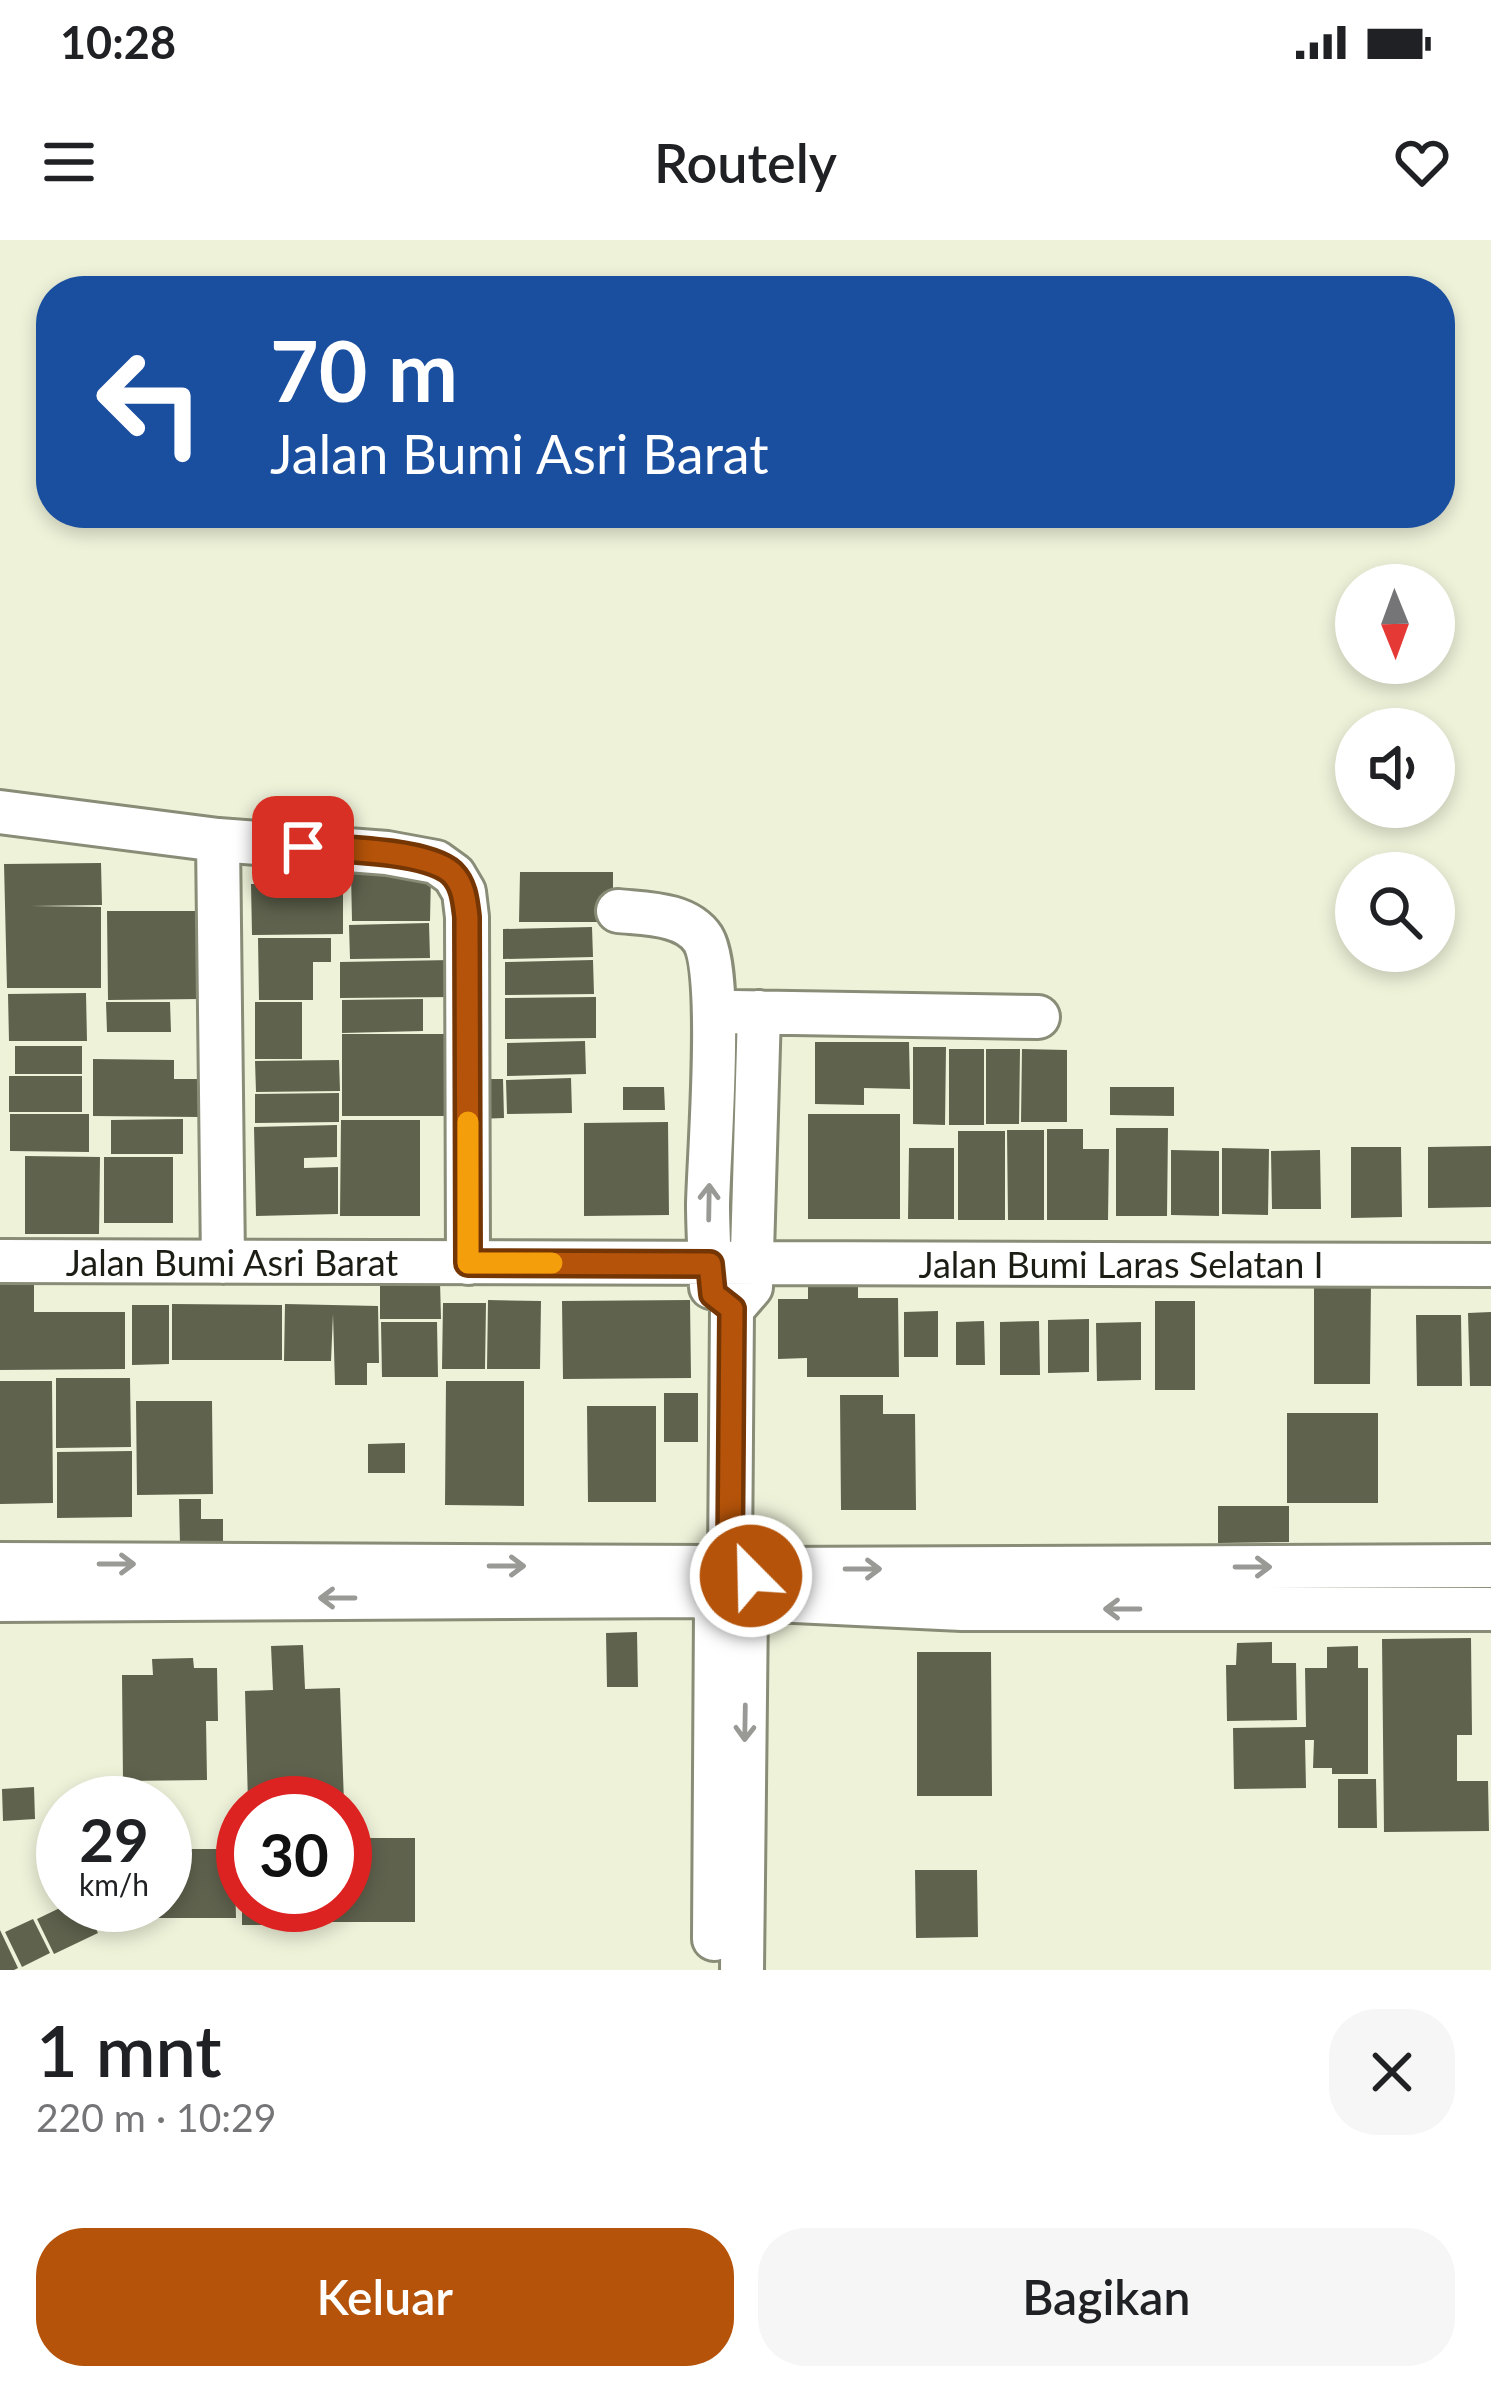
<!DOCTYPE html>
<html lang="id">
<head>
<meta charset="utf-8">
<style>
	:root { --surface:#fff; --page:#f6f6f6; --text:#202124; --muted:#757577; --accent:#b45309 }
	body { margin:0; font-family:Lato,sans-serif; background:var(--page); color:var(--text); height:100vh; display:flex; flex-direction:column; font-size:45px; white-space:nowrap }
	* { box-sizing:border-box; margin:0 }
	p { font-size:39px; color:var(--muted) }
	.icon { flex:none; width:66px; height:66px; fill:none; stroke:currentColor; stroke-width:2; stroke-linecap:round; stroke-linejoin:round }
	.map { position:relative; height:1730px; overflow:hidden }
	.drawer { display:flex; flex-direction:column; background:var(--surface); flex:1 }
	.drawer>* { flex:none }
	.top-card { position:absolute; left:36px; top:36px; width:1419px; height:252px; border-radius:48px; box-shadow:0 6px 18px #0003; background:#1a4fa0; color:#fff; overflow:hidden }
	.needle { width:78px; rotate:179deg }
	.buttons { position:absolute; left:1335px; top:324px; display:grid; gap:24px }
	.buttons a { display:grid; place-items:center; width:120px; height:120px; border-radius:50%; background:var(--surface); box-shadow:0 6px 18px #0003; font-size:60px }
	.speed { position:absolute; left:36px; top:1536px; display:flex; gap:24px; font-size:60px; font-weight:700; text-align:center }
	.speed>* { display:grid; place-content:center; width:156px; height:156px; border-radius:50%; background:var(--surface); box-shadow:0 6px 18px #0003; line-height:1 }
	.speed small { font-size:30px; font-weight:400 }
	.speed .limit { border:18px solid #d22; background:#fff; color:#111 }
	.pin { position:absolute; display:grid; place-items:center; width:102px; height:102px; color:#fff; margin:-51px; border-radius:24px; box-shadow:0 6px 18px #0006 }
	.me { position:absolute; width:132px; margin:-66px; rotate:337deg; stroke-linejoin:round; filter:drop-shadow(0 0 9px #0008) }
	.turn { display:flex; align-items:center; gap:42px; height:252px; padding:0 36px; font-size:54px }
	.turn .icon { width:156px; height:156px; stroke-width:2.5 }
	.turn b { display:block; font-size:84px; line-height:102px }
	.round { display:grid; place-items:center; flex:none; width:126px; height:126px; border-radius:48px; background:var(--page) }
	.overview { display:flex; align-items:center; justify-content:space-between; height:204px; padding:0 36px }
	h1 { font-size:72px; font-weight:600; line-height:90px }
	.action { display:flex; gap:24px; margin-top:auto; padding:24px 36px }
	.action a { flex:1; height:138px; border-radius:48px; background:var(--accent); color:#fff; font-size:48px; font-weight:600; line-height:138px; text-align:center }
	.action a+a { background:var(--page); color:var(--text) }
	.status { display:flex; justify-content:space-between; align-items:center; height:84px; padding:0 60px; background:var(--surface); direction:ltr }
	.status svg { height:33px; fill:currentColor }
	header { display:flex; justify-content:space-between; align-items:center; height:156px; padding:0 36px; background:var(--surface); font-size:54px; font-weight:600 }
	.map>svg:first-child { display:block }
	.building { fill:#5f624d }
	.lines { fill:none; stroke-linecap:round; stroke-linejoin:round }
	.minor-casing { stroke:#898c76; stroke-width:48 }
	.minor { stroke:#fff; stroke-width:42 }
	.oneway { stroke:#999a96 }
	.route-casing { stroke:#753606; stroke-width:30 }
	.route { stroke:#b45309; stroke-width:21 }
	.slow { stroke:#f59e0b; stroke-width:21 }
	.labels { text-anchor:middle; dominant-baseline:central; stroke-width:12; stroke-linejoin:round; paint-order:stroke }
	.street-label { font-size:36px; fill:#1c1e15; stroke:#fff }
</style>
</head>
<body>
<div class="status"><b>10:28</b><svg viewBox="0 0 49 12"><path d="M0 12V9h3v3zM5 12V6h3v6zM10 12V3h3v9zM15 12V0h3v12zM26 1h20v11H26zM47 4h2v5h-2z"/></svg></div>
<header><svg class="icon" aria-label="menu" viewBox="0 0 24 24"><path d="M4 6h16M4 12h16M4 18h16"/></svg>Routely<svg class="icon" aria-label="heart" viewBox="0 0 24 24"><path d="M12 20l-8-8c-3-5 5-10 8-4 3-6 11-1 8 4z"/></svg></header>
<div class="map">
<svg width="1491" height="1730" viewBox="0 0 1491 1730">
	<rect width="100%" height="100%" fill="#eef2d9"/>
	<path class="building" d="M101,623L102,665L31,666L101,667V748H7L4,624Z
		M520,632H613V682H519Z
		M351,633H431L430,681H352Z
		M343,643V694L252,695L251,644Z
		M107,671H200L201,759L108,760Z
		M429,683L430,718L350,719L349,685Z
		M592,687L593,717L503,719V689Z
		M258,698H331V722H313V760H259Z
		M452,720V757L340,758V722Z
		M593,720L594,754L505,755V722Z
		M86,753L87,801H9L8,754Z
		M596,757V798L505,799V758Z
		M423,759V791L342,793V760Z
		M106,762H170L171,792H107Z
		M255,762H302V819H255Z
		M342,794H449V876H342Z
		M585,801L586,834L507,836V803Z
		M815,802H909L910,849L864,848V865L815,864Z
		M15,806H82V834H15Z
		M913,807H946L945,885L913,884Z
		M949,809H984V885H949Z
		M986,809H1020L1019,884H986Z
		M1022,809L1067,810V882H1021Z
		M93,819L174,820V839H198V877L93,876Z
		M339,820L340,851L256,852L255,821Z
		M9,836H82V872H9Z
		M571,838L572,873L507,874L506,840Z
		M476,839H503L504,878L478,879Z
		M623,847H664L665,870H623Z
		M1110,847H1174V876L1110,875Z
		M339,853V882L255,883V854Z
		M10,874H89V912L10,911Z
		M808,874H900V979H808Z
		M183,879V914H111V880Z
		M341,880H420V976H340Z
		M668,882L669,975L584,976V883Z
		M337,885V917L304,918V928L338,927V974L256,976L254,887Z
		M1116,888H1168L1167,976H1116Z
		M1047,889H1083V909H1109L1108,980H1047Z
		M1007,890H1044V980H1008Z
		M958,891H1005V980H958Z
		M1491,906V967L1428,968V907Z
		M1351,907H1401L1402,977L1351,978Z
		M909,908H954V979H908Z
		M1222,908L1269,909L1268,975L1222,974Z
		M1171,910L1219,911V976L1171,975Z
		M1320,910L1321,969H1272L1271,911Z
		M25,916L100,917L99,994H25Z
		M104,917H173V983H104Z
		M0,1042H34V1072H125V1129L0,1130Z
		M380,1042H440L441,1079H380Z
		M1314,1042H1371L1370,1144H1314Z
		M808,1047H858V1058H898L899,1137H807V1118L778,1119V1059H808Z
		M488,1060L541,1061L540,1129H487Z
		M690,1060L691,1138L563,1139L562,1061Z
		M1155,1061H1195V1150H1155Z
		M443,1063H486L485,1129H442Z
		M172,1064L282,1065V1120H172Z
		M285,1064L378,1066L379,1123H367V1145H335L333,1074L331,1121H284Z
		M132,1065H169V1124L132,1125Z
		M938,1071V1117H904V1072Z
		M1491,1072V1146H1470L1468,1073Z
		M1416,1075H1461L1462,1146H1417Z
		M1089,1079V1132L1048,1133V1080Z
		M984,1081L985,1125H956V1082Z
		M1039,1081L1040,1135H1000V1082Z
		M381,1082H437L438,1137H382Z
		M1141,1082V1140L1097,1141L1096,1083Z
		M56,1138H130L131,1207L56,1208Z
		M0,1141H52L53,1263L0,1264Z
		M446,1141H524V1266L445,1265Z
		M664,1153H698V1202H664Z
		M840,1155H883V1174H915L916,1270H841Z
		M136,1161H212L213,1254L137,1255Z
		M587,1166H656V1262H588Z
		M1287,1173H1378V1263H1287Z
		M405,1203V1233H368V1204Z
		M132,1211V1277L57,1278V1212Z
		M179,1259H201V1279H223V1304L180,1305Z
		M1218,1266H1289V1302L1218,1303Z
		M637,1392L638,1447H607L606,1393Z
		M1471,1398L1472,1495H1457V1541H1488L1489,1591L1384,1592L1382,1399Z
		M1272,1402V1423H1296L1297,1480L1227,1481L1226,1425H1236L1237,1403Z
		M303,1405L305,1449L340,1448L344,1563H248L245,1451L273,1450L271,1406Z
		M1358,1406V1428H1368V1534H1332V1528H1313L1314,1500H1305L1306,1548L1234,1549L1233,1488L1306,1487L1305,1428H1327V1407Z
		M917,1412H991L992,1556H917Z
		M193,1418L194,1428H217L218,1481H206L207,1540L123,1541L122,1435H153L152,1419Z
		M1338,1539H1376L1377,1588H1338Z
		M34,1547L35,1579L3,1581L2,1549Z
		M367,1598H415V1682H322V1665H345V1617H367Z
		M165,1609H224V1637H235L236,1678H141V1665H165Z
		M915,1630H977L978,1697L916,1698Z
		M66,1665H84L98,1693L54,1714L37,1679Z
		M242,1665H305V1685H242Z
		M33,1679L50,1713L22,1727L5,1692Z
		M0,1690L18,1728L14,1730H0Z"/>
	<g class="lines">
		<g class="minor-casing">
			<path id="minor" d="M0,572L218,600L387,613L436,622L454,635L464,652L467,677L468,1023
				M218,600L223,1022
				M618,671C646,674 686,673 703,699C724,733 709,915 708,964C708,992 710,1020 711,1047
				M734,772L1038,777
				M0,1021L1491,1025
				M730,1323L732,1069L751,1047L759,772
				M0,1324L715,1327
				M746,1329C755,1343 757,1362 740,1370C695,1391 692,1300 746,1329L1491,1326
				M751,1359L962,1369H1491
				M0,1360L706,1356
				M714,1699L716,1369
				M742,1730L746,1366"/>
		</g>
		<use href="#minor" class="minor"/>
	</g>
	<defs><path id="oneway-shaft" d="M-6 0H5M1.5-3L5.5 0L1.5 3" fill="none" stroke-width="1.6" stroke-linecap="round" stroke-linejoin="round" transform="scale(3)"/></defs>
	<g class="oneway">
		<use href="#oneway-shaft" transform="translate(709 962) rotate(-89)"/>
		<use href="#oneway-shaft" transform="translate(117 1324)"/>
		<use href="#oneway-shaft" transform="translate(507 1326)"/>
		<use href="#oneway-shaft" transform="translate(1253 1327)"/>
		<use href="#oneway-shaft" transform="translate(863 1329)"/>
		<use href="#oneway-shaft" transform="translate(337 1358) rotate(180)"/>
		<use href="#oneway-shaft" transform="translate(1122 1369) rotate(180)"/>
		<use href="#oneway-shaft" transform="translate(745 1483) rotate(91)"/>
	</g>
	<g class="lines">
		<g class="route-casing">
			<path id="route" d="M303,607C338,609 427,610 452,633C464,645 465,661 467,677L468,1023L710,1024L713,1054L732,1069L730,1323L746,1330L751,1336"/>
		</g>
		<use href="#route" class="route"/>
		<path class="slow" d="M468,882V1023H552"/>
	</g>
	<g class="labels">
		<g class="street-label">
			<text x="232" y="1022">Jalan Bumi Asri Barat</text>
			<text x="1121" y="1024">Jalan Bumi Laras Selatan I</text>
		</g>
	</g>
</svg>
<div class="buttons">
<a><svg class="needle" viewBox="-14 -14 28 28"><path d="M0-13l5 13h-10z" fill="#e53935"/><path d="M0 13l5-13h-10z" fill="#757577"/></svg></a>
<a><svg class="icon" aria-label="sound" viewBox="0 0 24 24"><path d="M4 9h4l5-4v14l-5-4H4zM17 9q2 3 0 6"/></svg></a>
<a><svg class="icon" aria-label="search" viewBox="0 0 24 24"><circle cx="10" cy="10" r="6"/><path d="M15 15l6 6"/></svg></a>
</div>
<div class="speed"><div>29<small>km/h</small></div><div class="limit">30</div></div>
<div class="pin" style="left:303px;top:607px;background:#d93025"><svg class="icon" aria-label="arrive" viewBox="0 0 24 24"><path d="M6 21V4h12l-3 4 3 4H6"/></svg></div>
<svg class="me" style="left:751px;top:1336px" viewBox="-20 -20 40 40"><circle r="17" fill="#b45309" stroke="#fff" stroke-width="3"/><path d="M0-11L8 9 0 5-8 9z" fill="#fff"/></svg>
<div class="top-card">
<div class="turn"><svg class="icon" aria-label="left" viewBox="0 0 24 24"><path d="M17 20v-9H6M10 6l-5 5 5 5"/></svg><div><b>70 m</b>Jalan Bumi Asri Barat</div></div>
</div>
</div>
<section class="drawer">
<div class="overview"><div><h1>1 mnt</h1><p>220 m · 10:29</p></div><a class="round"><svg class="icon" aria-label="close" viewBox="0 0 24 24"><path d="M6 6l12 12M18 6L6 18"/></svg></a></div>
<div class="action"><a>Keluar</a><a>Bagikan</a></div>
</section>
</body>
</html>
